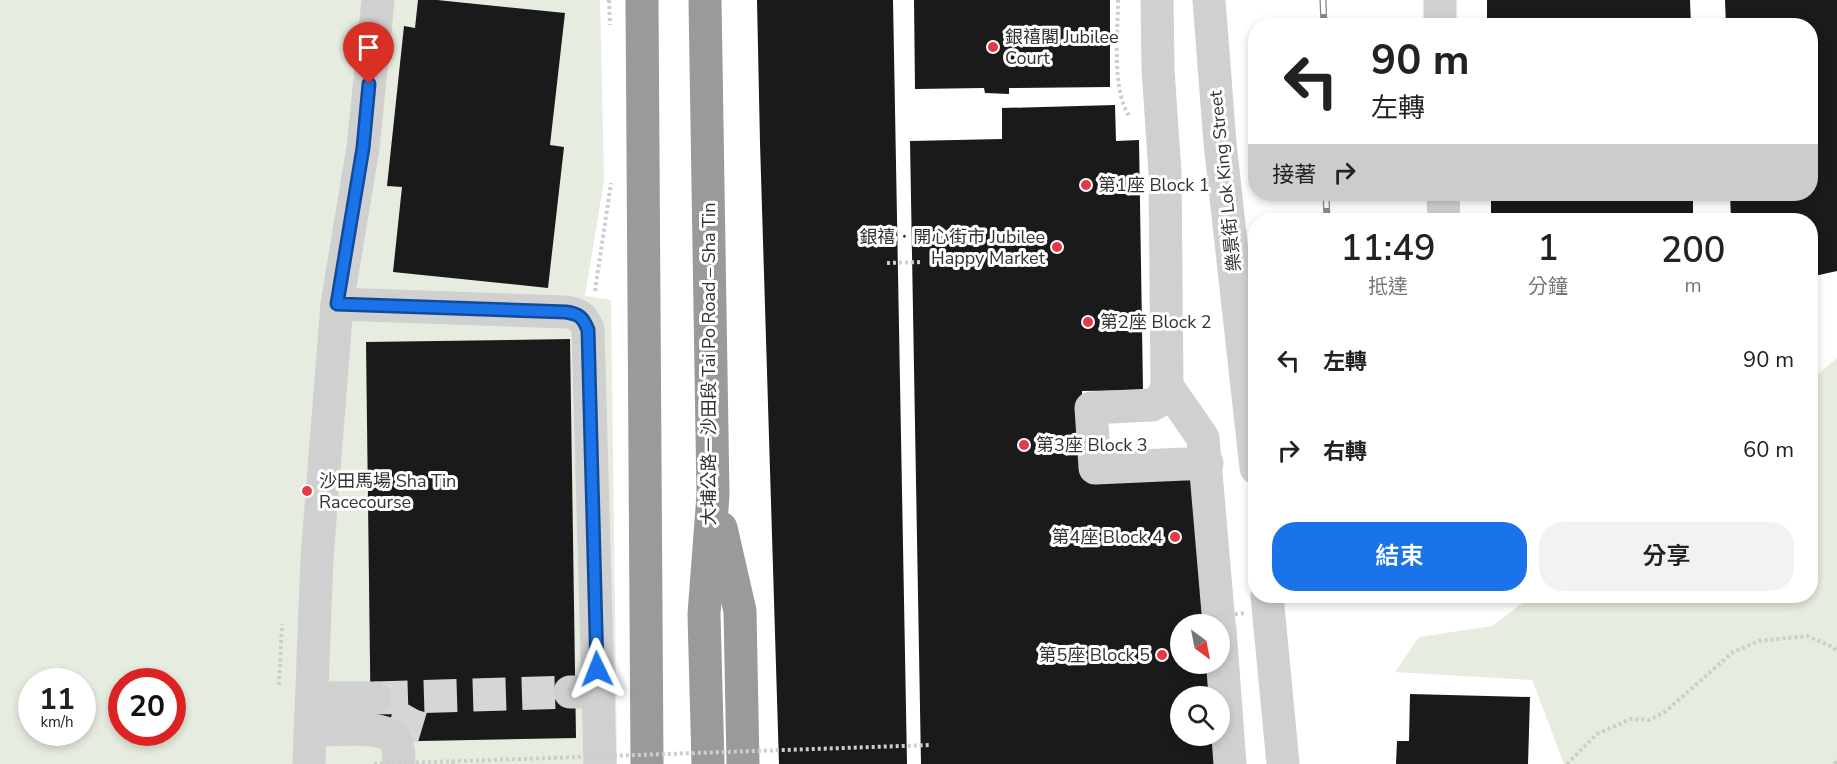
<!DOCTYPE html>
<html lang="zh-TW">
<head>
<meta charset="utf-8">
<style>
	:root { --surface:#fff; --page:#f2f2f2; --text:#222; --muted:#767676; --accent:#1a73e8 }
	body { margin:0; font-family:"Nunito Sans","Noto Sans TC",sans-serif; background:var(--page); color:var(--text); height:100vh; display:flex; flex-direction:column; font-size:22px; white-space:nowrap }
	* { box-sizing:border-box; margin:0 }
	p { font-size:20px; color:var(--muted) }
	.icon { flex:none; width:33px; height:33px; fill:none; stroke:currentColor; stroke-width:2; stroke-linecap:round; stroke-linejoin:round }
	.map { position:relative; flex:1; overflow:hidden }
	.drawer { position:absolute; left:1248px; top:213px; width:570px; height:390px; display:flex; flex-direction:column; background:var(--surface); border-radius:24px; box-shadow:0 3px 9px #0003 }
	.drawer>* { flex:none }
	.banner { position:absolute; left:1248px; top:18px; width:570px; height:183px; border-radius:24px; box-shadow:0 3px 9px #0003; background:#fff; color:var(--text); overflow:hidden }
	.needle { width:39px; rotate:148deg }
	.buttons { position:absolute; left:1170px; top:614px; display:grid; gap:12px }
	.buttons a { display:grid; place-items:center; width:60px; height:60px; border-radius:50%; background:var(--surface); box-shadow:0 3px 9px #0003; font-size:30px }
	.speed { position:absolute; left:18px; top:668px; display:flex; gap:12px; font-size:30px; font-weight:700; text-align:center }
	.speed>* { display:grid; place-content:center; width:78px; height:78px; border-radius:50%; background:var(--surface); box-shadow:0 3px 9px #0003; line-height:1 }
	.speed small { font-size:15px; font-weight:400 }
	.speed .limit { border:9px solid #d22; background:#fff; color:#111 }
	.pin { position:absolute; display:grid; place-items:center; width:51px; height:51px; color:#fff; margin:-62px -26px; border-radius:50% 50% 50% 0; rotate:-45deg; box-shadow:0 0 6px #0007 }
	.pin .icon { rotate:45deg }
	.me { position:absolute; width:66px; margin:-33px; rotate:358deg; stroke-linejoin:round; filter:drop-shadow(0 0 4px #0008) }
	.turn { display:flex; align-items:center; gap:21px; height:126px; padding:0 24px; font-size:27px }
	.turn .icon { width:78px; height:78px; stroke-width:2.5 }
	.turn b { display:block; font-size:42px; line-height:51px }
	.then { display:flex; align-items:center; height:57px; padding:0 24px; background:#0003; gap:12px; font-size:22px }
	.eta { display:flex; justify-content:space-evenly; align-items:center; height:102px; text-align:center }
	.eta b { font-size:36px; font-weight:600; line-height:42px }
	.cta { display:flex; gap:12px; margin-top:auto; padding:12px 24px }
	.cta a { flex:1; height:69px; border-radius:24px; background:var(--accent); color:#fff; font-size:24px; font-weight:600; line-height:69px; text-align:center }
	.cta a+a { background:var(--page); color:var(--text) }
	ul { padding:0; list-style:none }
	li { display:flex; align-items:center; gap:18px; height:90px; padding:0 24px }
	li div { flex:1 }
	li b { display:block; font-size:22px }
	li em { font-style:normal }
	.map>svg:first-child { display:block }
	.green { fill:#e6ecdf; fill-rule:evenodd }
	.building { fill:#1a1a1a }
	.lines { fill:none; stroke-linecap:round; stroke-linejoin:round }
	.minor-tunnel { stroke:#d6d6d6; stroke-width:33; stroke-dasharray:33 16; stroke-linecap:butt }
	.path { stroke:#cdcdcd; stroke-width:4; stroke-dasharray:3 3; stroke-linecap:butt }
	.minor { stroke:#d0d0d0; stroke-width:33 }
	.highway { stroke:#9a9a9a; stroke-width:33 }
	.rail-casing { stroke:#888; stroke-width:7 }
	.rail { stroke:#fff; stroke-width:4.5; stroke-dasharray:14; stroke-linecap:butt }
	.path-bridge { stroke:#cdcdcd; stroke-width:4; stroke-dasharray:3 3; stroke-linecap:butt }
	.minor-bridge { stroke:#d0d0d0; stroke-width:33 }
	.route-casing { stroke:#114b97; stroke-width:15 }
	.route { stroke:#1a73e8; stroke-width:10 }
	.poi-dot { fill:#e63946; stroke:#fff; stroke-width:2 }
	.labels { text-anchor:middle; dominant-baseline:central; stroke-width:6; stroke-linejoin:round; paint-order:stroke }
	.poi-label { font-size:18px; fill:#333; stroke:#fff; text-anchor:start }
	.street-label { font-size:18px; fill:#333; stroke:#fff }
</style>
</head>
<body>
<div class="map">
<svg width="1837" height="764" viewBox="0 0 1837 764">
	<rect width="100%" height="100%" fill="#fff"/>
	<path class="green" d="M0,0H600L604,181L585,296L611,300L617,764H0ZM32,681H82V732H32ZM122,681H172V732H122Z
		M1837,358V764H1564L1532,680L1395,672L1419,637L1492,626L1532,596H1810L1811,379L1815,377Z"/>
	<path class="building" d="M418,0H437L565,13L550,145L564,147L548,288L393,272L402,187L387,186L404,26L415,28Z
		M757,0H893L907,764H779L760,143Z
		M914,0H1110V87L1009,88V94L985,93L984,88L915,89Z
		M1487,0H1690L1691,26H1487Z
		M1725,0H1837V271L1810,277V220H1731L1730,194H1810V26H1726Z
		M1115,105L1116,141L1139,140L1143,390L1082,391L1084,479L1209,476L1211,624H1180V663H1212L1213,696H1180V735H1213L1214,764H921L910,141L1002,139V108Z
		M1491,194H1693V220H1491Z
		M570,339L576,738L371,742L366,342Z
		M1410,694L1530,697L1528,764H1396L1397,741H1409Z"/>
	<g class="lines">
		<path class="minor-tunnel" d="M375,698L570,692
			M402,738L411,708L417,697"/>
		<path class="path" d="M609,0L610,25
			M1118,0C1118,32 1111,91 1130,117
			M1252,132L1255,161
			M887,263L922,262
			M595,291L611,183
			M279,685L282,624
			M453,761V764
			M1567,764L1597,734L1631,719L1649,720L1665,712L1733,652L1759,641L1807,636L1833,647L1837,652
			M1835,764L1837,758"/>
		<path class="minor" d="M1157,0L1158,69L1165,173L1167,386L1162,399L1152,405L1091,408L1095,468L1207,463
			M1440,0V26
			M1443,194L1444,220
			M337,304L566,312C579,314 583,317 588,329L600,764
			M1167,386L1203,438L1219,624
			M1267,596L1283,764
			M1220,629L1230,764
			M570,692H598
			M312,698H375
			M310,731C327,730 382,725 393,737C399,744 399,755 399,764
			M309,764L317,558L337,304L363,148L378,0"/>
		<path class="highway" d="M642,0L647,764
			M705,0L713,495L704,614L708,764
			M721,528L740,611L743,764"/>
		<g class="rail-casing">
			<path id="rail" d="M1323,0L1324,26
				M1326,194L1327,220"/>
		</g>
		<use href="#rail" class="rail"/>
		<path class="path-bridge" d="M1211,617L1245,613
			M374,764L931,745"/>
		<path class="minor-bridge" d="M1209,0L1220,143L1256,468"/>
	</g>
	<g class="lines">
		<g class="route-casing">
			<path id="route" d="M369,84L363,148L337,304L566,312C579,314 583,317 588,330L597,669"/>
		</g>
		<use href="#route" class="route"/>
	</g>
	<g class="poi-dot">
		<circle cx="993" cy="47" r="6"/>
		<circle cx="1086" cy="185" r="6"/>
		<circle cx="1057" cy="247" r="6"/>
		<circle cx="1088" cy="322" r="6"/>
		<circle cx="1024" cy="445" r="6"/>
		<circle cx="307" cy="491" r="6"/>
		<circle cx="1175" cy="537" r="6"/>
		<circle cx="1162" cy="655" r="6"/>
	</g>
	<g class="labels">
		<g class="poi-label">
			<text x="1005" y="37">銀禧閣 Jubilee<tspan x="1005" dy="21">Court</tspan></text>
			<text x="1098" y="185">第1座 Block 1</text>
			<text x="1045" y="237" text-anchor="end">銀禧．開心街市 Jubilee<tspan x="1045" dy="21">Happy Market</tspan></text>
			<text x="1100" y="322">第2座 Block 2</text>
			<text x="1036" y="445">第3座 Block 3</text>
			<text x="319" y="481">沙田馬場 Sha Tin<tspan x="319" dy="21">Racecourse</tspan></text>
			<text x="1163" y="537" text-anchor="end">第4座 Block 4</text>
			<text x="1150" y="655" text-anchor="end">第5座 Block 5</text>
		</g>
		<g class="street-label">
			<text transform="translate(1225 181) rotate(-96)">樂景街 Lok King Street</text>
			<text transform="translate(709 364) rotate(-90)">大埔公路－沙田段 Tai Po Road – Sha Tin</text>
		</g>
	</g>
</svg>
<div class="buttons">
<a><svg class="needle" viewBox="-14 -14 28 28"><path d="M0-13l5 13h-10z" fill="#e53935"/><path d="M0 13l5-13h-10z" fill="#767676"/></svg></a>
<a><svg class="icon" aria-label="search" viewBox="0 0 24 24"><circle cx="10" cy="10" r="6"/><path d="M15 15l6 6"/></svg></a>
</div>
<div class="speed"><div>11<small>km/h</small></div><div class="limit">20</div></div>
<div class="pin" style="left:369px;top:84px;background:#d93025"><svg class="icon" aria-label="arrive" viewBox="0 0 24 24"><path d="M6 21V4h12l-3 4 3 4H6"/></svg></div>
<svg class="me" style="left:597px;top:669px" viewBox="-20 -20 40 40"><path d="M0-17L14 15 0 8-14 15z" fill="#1a73e8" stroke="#fff" stroke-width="4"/></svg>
<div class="banner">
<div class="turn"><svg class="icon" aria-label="left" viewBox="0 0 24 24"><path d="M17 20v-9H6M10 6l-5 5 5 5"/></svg><div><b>90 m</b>左轉</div></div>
<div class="then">接著<svg class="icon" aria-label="right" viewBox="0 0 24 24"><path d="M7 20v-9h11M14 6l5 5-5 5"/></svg></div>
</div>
<section class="drawer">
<div class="eta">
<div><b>11:49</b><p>抵達</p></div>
<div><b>1</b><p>分鐘</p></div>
<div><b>200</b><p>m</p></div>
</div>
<ul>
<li><svg class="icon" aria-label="left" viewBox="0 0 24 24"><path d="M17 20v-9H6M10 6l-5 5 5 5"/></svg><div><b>左轉</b></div><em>90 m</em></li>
<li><svg class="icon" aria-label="right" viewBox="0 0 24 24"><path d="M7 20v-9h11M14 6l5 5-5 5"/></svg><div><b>右轉</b></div><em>60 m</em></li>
</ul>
<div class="cta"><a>結束</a><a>分享</a></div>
</section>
</div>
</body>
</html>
